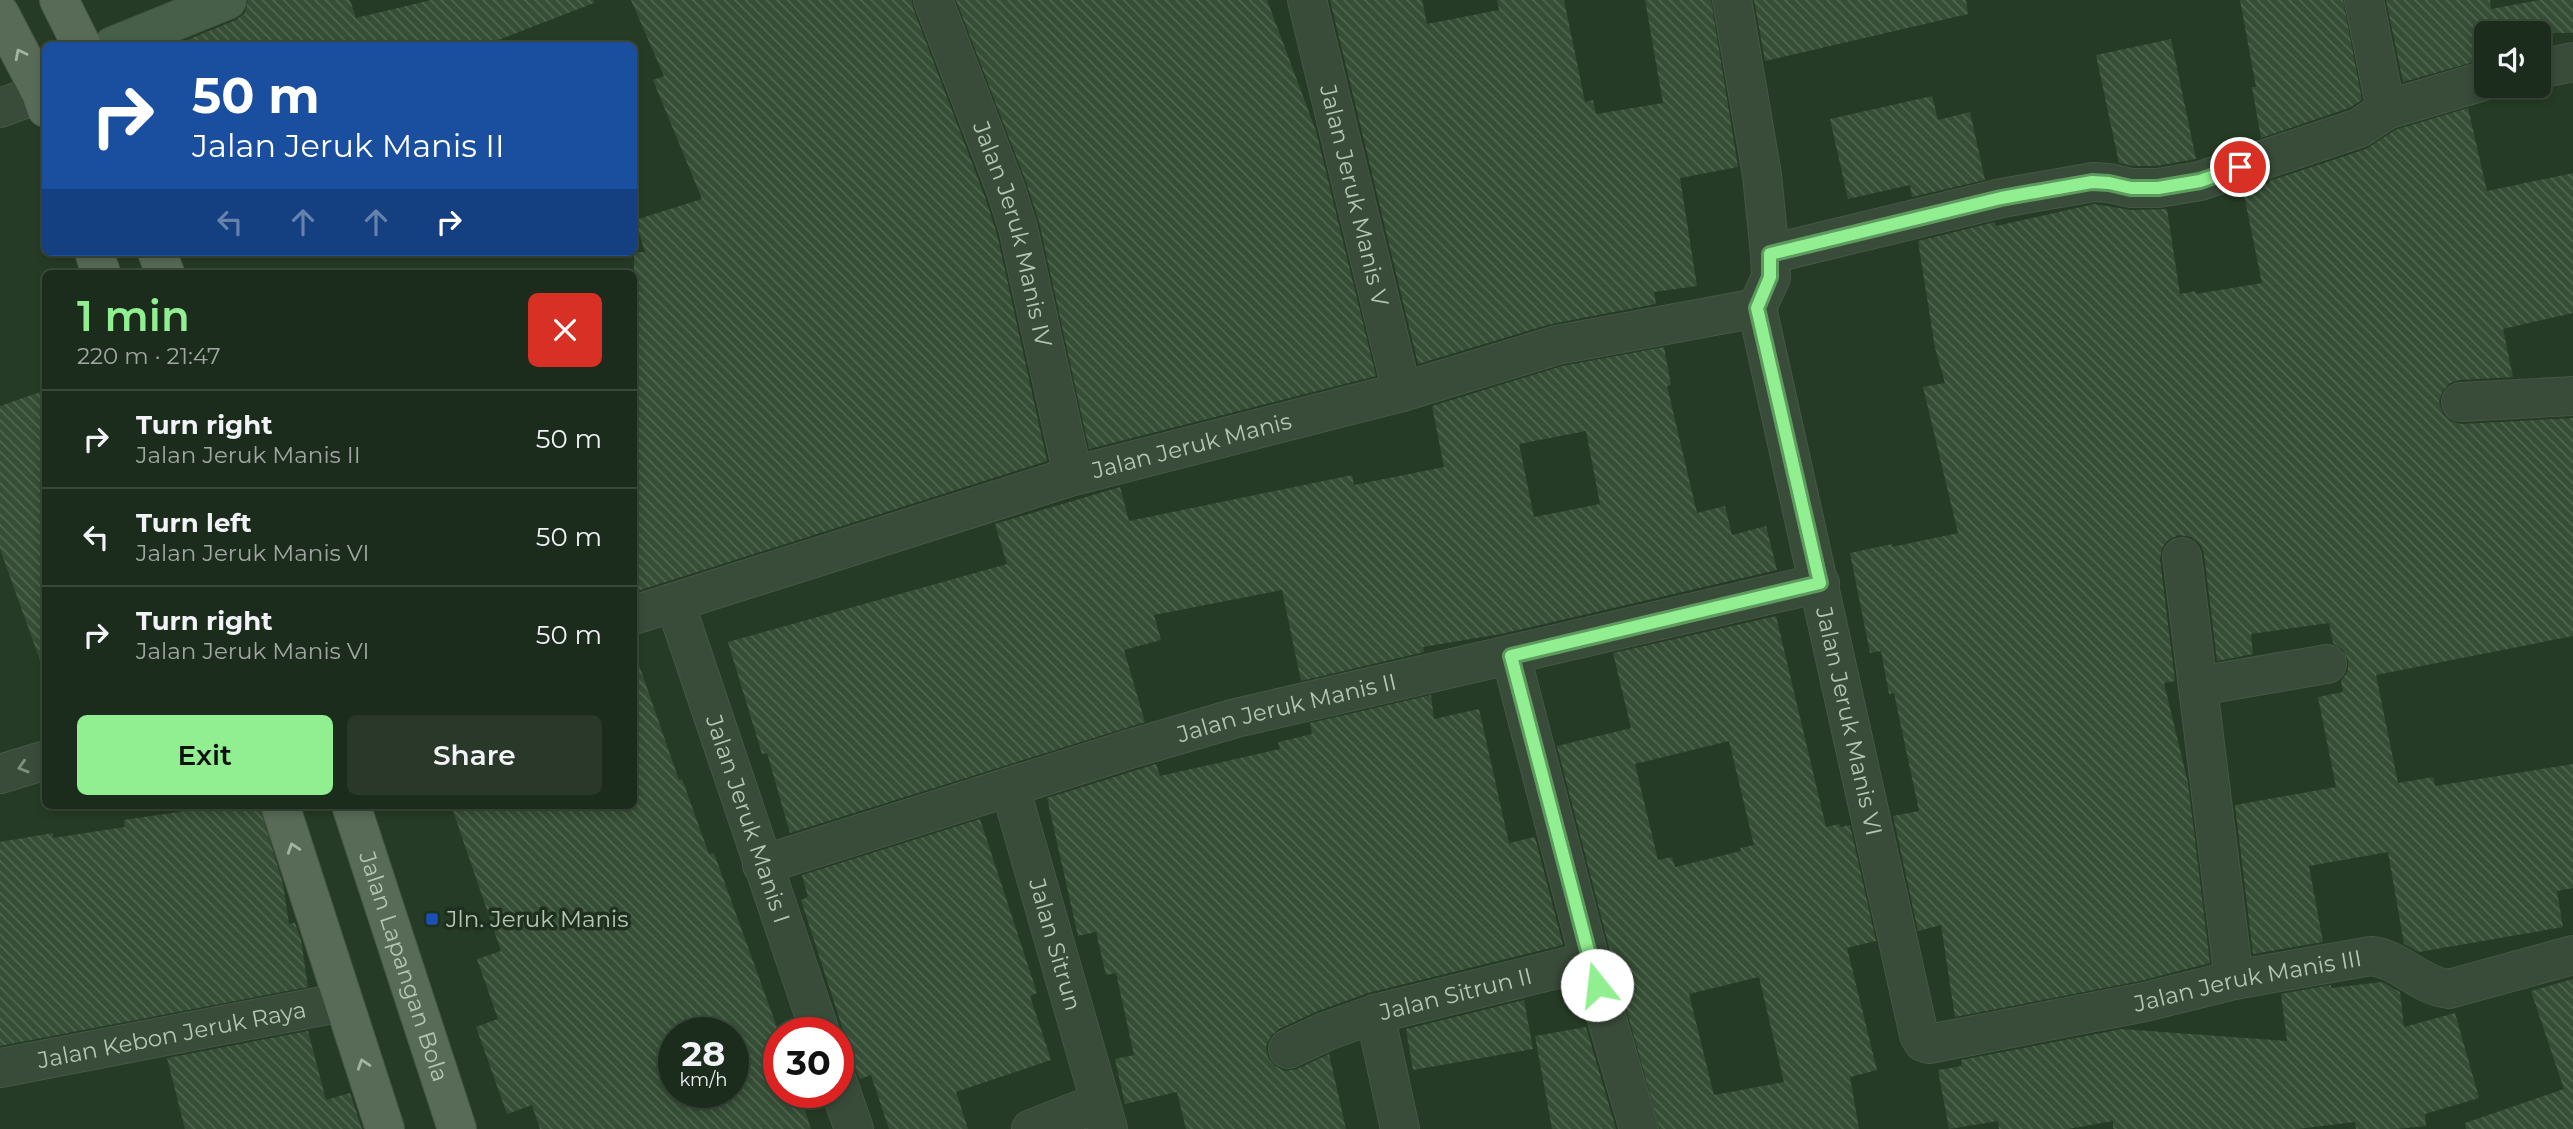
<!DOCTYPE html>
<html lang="en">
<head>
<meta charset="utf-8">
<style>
	:root { --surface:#1c2c1c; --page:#293829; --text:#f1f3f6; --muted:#a0a7a3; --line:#3a483b; --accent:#91ef91 }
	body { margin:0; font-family:Montserrat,sans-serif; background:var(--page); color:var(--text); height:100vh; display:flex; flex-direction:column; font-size:26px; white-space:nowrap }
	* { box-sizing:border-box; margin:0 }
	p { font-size:23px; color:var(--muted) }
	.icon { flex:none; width:38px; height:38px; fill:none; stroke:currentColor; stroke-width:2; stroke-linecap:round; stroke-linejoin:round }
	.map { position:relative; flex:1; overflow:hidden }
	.drawer { position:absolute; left:42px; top:270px; width:595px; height:539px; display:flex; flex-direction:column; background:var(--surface); border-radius:10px; box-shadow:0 4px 10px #0003,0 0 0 2px var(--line) }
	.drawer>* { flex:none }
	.hud { position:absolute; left:42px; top:42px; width:595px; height:214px; border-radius:10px; box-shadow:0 4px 10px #0003,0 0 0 2px var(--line); background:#1a4fa0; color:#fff; overflow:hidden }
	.tools { position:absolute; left:2474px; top:21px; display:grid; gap:14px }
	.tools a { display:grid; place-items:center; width:77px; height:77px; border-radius:10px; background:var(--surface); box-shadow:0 4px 10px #0003,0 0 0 2px var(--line); font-size:35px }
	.speed { position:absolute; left:658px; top:1017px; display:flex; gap:14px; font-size:35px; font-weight:700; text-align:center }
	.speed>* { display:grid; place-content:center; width:91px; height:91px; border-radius:50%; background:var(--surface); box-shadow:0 4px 10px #0003,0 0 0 2px var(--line); line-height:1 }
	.speed small { font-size:18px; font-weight:400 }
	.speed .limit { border:10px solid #d22; background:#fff; color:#111 }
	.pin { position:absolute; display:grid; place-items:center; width:60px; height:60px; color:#fff; margin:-30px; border:4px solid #fff; border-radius:50%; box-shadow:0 2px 7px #0007 }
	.me { position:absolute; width:77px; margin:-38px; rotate:344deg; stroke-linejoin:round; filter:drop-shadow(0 0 5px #0008) }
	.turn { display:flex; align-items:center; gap:24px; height:147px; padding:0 35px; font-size:32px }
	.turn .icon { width:91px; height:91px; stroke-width:2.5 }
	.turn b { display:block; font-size:49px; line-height:60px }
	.lanes { display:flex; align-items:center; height:66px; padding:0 35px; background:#0003; justify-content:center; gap:35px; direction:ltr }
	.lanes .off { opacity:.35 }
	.round { display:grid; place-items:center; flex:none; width:74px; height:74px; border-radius:10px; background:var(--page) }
	.summary { display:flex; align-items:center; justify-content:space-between; height:119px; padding:0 35px }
	h1 { font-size:42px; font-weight:600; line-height:52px; color:var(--accent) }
	.action { display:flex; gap:14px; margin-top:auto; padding:14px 35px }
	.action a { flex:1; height:80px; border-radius:10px; background:var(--accent); color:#111; font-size:28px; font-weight:600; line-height:80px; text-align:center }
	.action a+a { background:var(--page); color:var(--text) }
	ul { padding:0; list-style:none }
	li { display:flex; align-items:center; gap:21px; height:98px; padding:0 35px; border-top:2px solid var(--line) }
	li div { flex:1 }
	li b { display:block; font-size:26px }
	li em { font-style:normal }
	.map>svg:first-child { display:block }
	.building { fill:url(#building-back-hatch); fill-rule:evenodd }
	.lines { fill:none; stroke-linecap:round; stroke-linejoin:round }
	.street-casing { stroke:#455745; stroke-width:40 }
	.secondary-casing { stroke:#455745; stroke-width:40 }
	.primary-casing { stroke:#455745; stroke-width:40 }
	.street { stroke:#394b39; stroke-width:38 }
	.secondary { stroke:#475e48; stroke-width:38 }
	.primary { stroke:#586b57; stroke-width:38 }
	.oneway { stroke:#a2b4a2 }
	.oneway2 { stroke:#7d8f7d }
	.route-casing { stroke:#5e9b5e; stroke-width:18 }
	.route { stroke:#91ef91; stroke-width:12 }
	.transit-dot { fill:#1a4fb4; stroke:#1f301e; stroke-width:2.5 }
	.labels { text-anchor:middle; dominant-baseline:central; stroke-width:7; stroke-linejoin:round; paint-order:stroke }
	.street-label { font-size:23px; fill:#b5c6b5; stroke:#1f301e }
	.poi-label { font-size:23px; fill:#b5c6b5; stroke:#1f301e; text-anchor:start }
</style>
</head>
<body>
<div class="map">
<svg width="2573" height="1129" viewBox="0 0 2573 1129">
	<defs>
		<pattern id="building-back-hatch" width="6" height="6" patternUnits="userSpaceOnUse" patternTransform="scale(1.75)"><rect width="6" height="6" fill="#364e35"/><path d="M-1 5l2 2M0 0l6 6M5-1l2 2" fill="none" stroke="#516650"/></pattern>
	</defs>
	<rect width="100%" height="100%" fill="#263b25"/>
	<path class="building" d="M248,0H350L356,18L431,0H594V3L483,46H178L177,44L236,20L245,13Z
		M631,0H912L913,8L985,197L997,234L1047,461L634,592V252H645L635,220L702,199L653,80L664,76Z
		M956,0H1267L1316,131L1376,376L1089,449L1039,222L1026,182Z
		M1330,0H1422L1427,24L1499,10L1497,0H1564L1585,102L1593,100L1596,114L1663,103L1645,0H1711L1738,167L1680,178L1697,286L1654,292L1656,304L1551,324L1418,364Z
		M1754,0H1966L1968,14L1765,61Z
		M2240,0H2343L2362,100L2349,108L2261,138L2252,87H2256Z
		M2386,0H2490L2491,9L2540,0H2573V33H2477L2484,59L2403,82Z
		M2171,39L2196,159L2156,166H2133L2119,163L2096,55Z
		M1932,96L1938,120L1970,112L1985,180L1912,197L1910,185L1848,199L1830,119Z
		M2468,108L2487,191L2573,173V313L2503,329L2513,377L2460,380L2450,383L2442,392L2439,402L2443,414L2451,421L2461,424L2573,418V636L2376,675L2398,783L2433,777L2435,786L2573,764V888L2557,891L2563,927L2419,952L2404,944L2388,852L2309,866L2323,942L2253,954L2235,805L2336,787L2318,697L2343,692L2341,681L2348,671V660L2343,650L2333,643L2329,623L2251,634L2253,654L2217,661L2204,554L2200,544L2191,537L2179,535L2168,540L2162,548L2160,559L2175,681L2164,683L2188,783L2210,963L2140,981L1955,1017L1941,925L1918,931L1893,816L1919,811L1894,693L1889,694L1881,651L1870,653L1850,553L1892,544V547L1958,533L1923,387L1945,383L1935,348L1918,241L1995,222L1996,226L2094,204L2131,210L2167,209L2180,294L2195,291L2196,294L2262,283L2243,190L2270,183L2269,181L2366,149L2395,130Z
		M1664,347L1671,385L1667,386L1697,513L1725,506L1732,535L1766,526L1777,570L1501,634L1423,647L1424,652L1301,681L1282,590L1154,615L1161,640L1124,650L1145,722L790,833L767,753L762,754L728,642L1007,564L995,524L1120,487L1129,521L1352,475L1354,485L1444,467L1432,406L1562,366ZM1586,431L1600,504L1534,517L1519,444Z
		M46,390V662L41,663L0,549V406Z
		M1776,616L1826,827L1839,824L1840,827L1850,825L1876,941L1847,948L1877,1070L1850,1077L1859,1129H1660L1611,955L1557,746L1631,728L1613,653ZM1729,741L1754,845L1740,848L1741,851L1675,867L1672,857L1658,860L1635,764ZM1759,977L1784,1082L1714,1095L1689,994Z
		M639,665L679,780L682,779L709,854L714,853L779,1033V1092H799L811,1129H540L532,1105L507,1114L476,1027L498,1019L477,959L501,951L451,805H634V666ZM674,1032H733V1092H674Z
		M1431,695L1434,719L1479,709L1509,843L1535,837L1563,945L1368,993L1318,1011L1279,1029L1271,1036L1266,1046L1268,1058L1275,1066L1285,1071L1297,1069L1329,1054L1346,1129H1186L1177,1092L1125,1104L1115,1059L1134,1055L1116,973L1106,975L1096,932L1078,936L1047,798L1156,764L1160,776L1280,749L1278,742L1312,734L1310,723Z
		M185,805H259L283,884L289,924L295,923L301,940L308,987L0,1046V842L53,833V838L125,827L124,820L185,811Z
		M980,819L1037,993L1030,996L1051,1060L956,1092L968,1129H889L871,1075L860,1079L857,1073L801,900L808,897L802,875Z
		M2573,979V1129H2466L2465,1123L2564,1089L2531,991Z
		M2382,982L2400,992L2404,1027L2455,1013L2479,1098L2425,1114L2426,1126L2396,1129H2356L2355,1122L2298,1129H2113V1121L2068,1129H1999L1998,1121L1949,1129L1938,1070L1962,1066L1961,1060L2122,1029L2287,1041L2281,994L2331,985V988Z
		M1524,1000L1533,1049L1413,1070L1406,1029Z
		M1586,1027L1616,1129H1552L1535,1036Z
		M308,1031L326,1100L350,1093L362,1129H185L167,1058Z"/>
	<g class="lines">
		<g class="street-casing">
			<g id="street">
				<path id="s1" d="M933,0L1006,190L1018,228L1073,476"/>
				<path id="s2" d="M1307,0L1402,392"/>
				<path d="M1732,0L1762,175L1770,254"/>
				<path d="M2364,0L2386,110"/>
				<path d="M2539,69L2573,62"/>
				<path id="s3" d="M2487,80L2386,110L2359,128L2200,181L2158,188H2131L2109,183L2093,182L2065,187L2002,198L1770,254L1771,277L1757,308L1919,1035L1923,1042L1929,1044L2145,1002L2234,980L2371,956C2400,959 2420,986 2449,989L2573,955"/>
				<path d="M0,108L41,93"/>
				<path d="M2461,402L2573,396"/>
				<path d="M2182,557L2234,980"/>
				<path id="s4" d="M675,603L820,1032"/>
				<path id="s5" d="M634,615L1073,476L1402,392L1557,345L1757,308"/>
				<path d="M2198,686L2327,664"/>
				<path d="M0,774L46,760"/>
				<path id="s6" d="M1010,787L1108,1129"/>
				<path id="s7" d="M762,865L1130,749L1236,718L1820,583"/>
				<path d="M1590,961L1639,1129"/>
				<path d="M1288,1049L1327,1031L1375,1014"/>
				<path id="s8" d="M0,1068L343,1002"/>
				<path d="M838,1083L854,1129"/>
				<path d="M1031,1129L1100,1102"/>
				<path id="s9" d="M1400,1129L1375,1014L1590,961L1511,656"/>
			</g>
		</g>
		<g class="secondary-casing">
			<path id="secondary" d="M113,46L227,0"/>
		</g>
		<g class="primary-casing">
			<g id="primary">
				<path d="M59,0L82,46"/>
				<path d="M0,14L41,93L46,108"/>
				<path d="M94,252L101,273"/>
				<path d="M157,252L165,273"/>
				<path d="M280,805L385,1129"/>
				<path id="s10" d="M351,805L457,1129"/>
			</g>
		</g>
		<use href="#street" class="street"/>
		<use href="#secondary" class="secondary"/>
		<use href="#primary" class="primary"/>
	</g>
	<defs><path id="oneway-chevron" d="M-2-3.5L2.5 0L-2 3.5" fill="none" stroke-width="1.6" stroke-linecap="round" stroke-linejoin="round" transform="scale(1.75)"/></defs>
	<g class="oneway">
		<use href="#oneway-chevron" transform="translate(20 54) rotate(-117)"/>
		<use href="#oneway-chevron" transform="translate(293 848) rotate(-108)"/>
		<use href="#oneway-chevron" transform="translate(363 1064) rotate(-108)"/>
	</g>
	<use class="oneway2" href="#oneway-chevron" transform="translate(23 767) rotate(163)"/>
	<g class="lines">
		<g class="route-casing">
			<path id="route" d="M1597,985L1511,656L1820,583L1757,308L1770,277V254L2001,198L2092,182L2109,183L2131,188H2158L2200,181L2240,167"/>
		</g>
		<use href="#route" class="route"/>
	</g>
	<rect class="transit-dot" x="425" y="912" width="14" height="14" rx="3.5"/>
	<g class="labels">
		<g class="street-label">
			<text stroke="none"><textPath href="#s2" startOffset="201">Jalan Jeruk Manis V</textPath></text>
			<text stroke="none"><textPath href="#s1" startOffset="248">Jalan Jeruk Manis IV</textPath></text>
			<text stroke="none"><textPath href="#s5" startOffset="583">Jalan Jeruk Manis</textPath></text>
			<text stroke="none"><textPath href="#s7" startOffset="548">Jalan Jeruk Manis II</textPath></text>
			<text stroke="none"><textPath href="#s3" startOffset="1225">Jalan Jeruk Manis VI</textPath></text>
			<text stroke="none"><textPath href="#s4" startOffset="228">Jalan Jeruk Manis I</textPath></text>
			<text stroke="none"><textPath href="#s6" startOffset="164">Jalan Sitrun</textPath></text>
			<text stroke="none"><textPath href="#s10" startOffset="170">Jalan Lapangan Bola</textPath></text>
			<text stroke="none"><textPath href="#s3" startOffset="1886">Jalan Jeruk Manis III</textPath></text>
			<text stroke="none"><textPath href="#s9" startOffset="201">Jalan Sitrun II</textPath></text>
			<text stroke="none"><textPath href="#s8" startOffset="175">Jalan Kebon Jeruk Raya</textPath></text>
		</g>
		<g class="poi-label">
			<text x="446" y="919">Jln. Jeruk Manis</text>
		</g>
	</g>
</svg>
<div class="tools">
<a><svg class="icon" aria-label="sound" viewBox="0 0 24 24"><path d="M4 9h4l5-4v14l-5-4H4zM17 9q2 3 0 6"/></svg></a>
</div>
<div class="speed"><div>28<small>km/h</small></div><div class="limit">30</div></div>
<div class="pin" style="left:2240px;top:167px;background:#d93025"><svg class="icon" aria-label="arrive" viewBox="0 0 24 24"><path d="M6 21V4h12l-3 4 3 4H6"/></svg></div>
<svg class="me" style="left:1597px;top:985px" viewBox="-20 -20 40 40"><circle r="19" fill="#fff"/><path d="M0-13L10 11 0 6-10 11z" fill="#91ef91"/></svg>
<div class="hud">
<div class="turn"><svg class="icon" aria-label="right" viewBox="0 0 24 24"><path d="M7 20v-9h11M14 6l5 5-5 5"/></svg><div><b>50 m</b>Jalan Jeruk Manis II</div></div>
<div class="lanes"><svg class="icon off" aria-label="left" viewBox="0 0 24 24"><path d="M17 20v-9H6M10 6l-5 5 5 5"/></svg><svg class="icon off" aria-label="ahead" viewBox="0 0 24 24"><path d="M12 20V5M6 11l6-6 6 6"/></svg><svg class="icon off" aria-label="ahead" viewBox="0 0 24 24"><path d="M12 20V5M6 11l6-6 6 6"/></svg><svg class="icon" aria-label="right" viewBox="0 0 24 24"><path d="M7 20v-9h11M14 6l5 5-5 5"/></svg></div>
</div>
<section class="drawer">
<div class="summary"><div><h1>1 min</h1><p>220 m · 21:47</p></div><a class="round" style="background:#d93025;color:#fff"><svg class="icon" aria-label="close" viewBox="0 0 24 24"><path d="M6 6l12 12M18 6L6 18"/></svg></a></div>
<ul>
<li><svg class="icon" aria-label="right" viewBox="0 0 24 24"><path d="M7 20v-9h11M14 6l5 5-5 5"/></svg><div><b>Turn right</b><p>Jalan Jeruk Manis II</p></div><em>50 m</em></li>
<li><svg class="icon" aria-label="left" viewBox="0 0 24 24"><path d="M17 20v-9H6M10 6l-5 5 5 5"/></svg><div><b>Turn left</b><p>Jalan Jeruk Manis VI</p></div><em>50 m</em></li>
<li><svg class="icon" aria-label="right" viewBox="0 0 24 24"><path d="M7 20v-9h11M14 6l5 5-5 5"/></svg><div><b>Turn right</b><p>Jalan Jeruk Manis VI</p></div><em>50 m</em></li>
</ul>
<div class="action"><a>Exit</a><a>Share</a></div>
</section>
</div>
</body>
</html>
